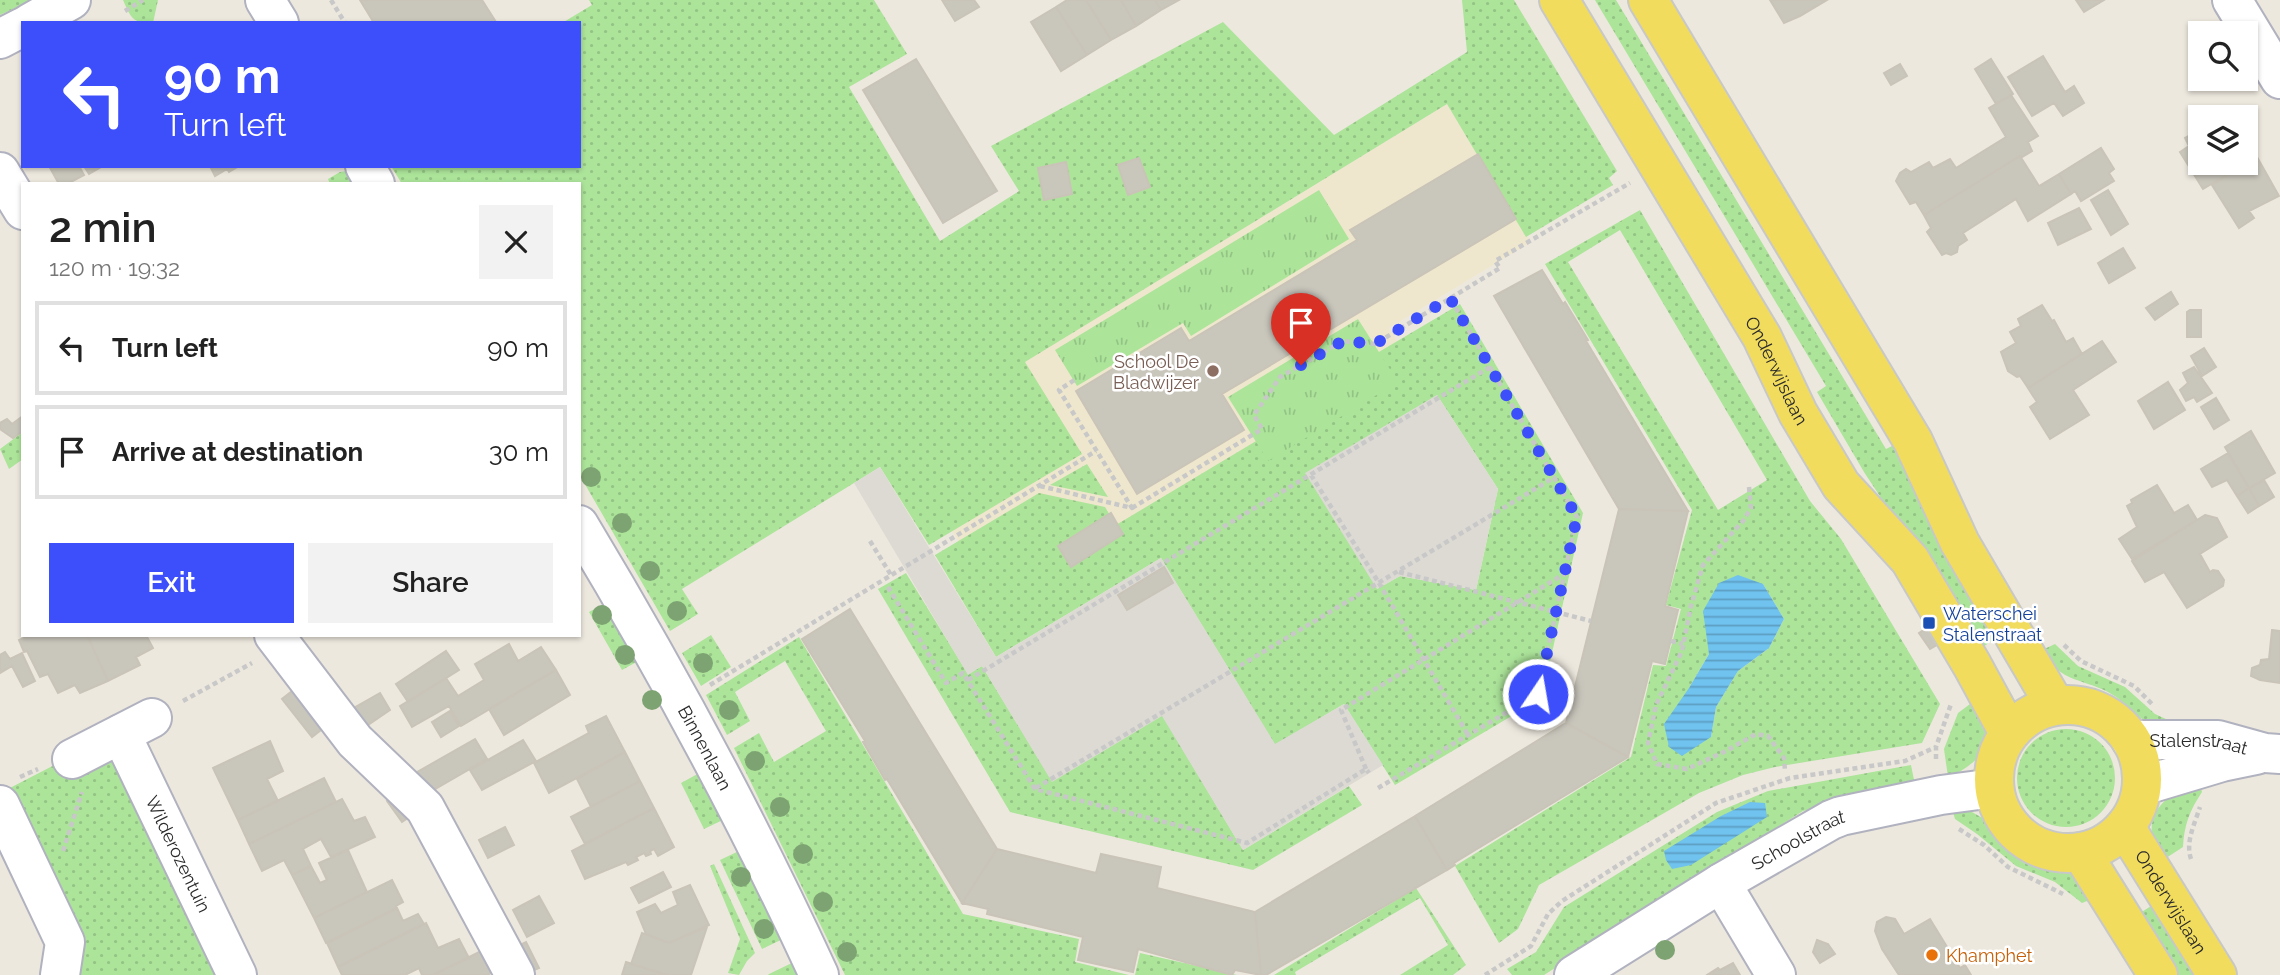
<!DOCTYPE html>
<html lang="en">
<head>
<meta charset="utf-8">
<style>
	:root { --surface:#fff; --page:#f2f2f2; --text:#222; --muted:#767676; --line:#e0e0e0; --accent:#3d4ffb }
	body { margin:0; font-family:Raleway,sans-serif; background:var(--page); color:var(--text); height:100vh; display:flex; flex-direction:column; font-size:26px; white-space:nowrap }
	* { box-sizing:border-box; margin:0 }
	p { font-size:23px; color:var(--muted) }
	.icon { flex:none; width:38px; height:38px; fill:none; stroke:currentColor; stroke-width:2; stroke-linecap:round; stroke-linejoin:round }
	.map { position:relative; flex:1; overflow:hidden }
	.sheet { position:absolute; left:21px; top:182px; width:560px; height:455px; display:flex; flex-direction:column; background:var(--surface); border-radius:0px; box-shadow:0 2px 5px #0004 }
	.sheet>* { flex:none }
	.top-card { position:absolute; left:21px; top:21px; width:560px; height:147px; border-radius:0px; box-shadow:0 2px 5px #0004; background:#3d4ffb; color:#fff; overflow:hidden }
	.fabs { position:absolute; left:2188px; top:21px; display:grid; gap:14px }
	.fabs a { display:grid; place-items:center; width:70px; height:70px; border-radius:0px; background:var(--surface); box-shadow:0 2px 5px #0004; font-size:35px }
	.pin { position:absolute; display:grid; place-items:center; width:60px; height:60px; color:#fff; margin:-72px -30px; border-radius:50% 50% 50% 0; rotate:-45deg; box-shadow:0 0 7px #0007 }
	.pin .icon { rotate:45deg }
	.me { position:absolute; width:77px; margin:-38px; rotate:12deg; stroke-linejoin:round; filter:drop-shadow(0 0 5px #0008) }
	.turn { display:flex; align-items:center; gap:24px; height:147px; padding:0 28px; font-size:32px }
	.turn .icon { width:91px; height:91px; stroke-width:2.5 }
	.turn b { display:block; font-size:49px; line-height:60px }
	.round { display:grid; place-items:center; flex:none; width:74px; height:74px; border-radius:0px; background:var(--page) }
	.head { display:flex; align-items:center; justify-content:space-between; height:119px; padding:0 28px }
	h1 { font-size:42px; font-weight:600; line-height:52px }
	.primary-button { display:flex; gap:14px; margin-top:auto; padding:14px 28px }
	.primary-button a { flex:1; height:80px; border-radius:0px; background:var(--accent); color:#fff; font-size:28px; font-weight:600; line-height:80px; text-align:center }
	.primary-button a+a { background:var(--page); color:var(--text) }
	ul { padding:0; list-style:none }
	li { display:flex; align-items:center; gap:21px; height:94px; margin:0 14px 10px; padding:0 14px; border:4px solid var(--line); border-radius:0px }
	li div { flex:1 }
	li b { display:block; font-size:26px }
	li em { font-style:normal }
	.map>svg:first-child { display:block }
	.education { fill:#efe7cd }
	.grass { fill:url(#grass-dots); fill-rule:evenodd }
	.park { fill:url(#park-tufts) }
	.plaza { fill:#dddad4 }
	.water { fill:url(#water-rules) }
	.building { fill:#c9c6bc; stroke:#c9c4b7; stroke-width:2 }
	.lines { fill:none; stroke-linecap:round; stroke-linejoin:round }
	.minor-casing { stroke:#b1b2bf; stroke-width:42 }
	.major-casing { stroke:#c8c8c8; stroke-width:42 }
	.path { stroke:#c8c8c8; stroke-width:4.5; stroke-dasharray:5 3.5; stroke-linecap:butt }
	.minor { stroke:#fff; stroke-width:38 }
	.major { stroke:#f1dc5e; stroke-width:38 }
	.tree { fill:#7ea372 }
	.route { stroke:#3d4ffb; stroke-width:12; stroke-dasharray:0 21.6 }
	.education-dot { fill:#8d6e63; stroke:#fff; stroke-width:2.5 }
	.transit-dot { fill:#1a4fb4; stroke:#fff; stroke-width:2.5 }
	.food-dot { fill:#e8710a; stroke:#fff; stroke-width:2.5 }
	.labels { text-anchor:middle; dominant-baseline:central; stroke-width:5; stroke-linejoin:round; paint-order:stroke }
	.education-label { font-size:18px; fill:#785e54; stroke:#fff; text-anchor:end }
	.street-label { font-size:18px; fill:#2b2b2b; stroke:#fff }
	.transit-label { font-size:18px; fill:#164399; stroke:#fff; text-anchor:start }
	.food-label { font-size:18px; fill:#c56008; stroke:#fff; text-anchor:start }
</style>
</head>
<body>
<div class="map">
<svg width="2280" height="975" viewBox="0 0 2280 975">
	<defs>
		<pattern id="grass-dots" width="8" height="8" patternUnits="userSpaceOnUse" patternTransform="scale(1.75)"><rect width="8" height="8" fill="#ace49a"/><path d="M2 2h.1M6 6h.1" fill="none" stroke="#94c485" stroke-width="1.8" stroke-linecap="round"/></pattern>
		<pattern id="park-tufts" width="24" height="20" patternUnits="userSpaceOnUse" patternTransform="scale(1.75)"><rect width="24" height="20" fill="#ace49a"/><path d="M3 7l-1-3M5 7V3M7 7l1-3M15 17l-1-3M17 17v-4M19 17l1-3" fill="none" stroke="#94c485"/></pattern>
		<pattern id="water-rules" width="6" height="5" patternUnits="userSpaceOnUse" patternTransform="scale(1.75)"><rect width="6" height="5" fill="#70c2ef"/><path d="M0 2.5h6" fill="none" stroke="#5c9ec2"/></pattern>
	</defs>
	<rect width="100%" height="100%" fill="#ede8de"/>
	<path class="education" d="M1447,104L1531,242L1389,328L1421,379L1011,628L897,440Z"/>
	<path class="grass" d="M0,0H32L0,15Z
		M123,0H158L153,23C132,23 131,18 123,0Z
		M589,0H874L907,54L849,87L940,241L1019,191L991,146L1223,22L1334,135L1467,52L1462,0H1514L1617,171L1609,178L1613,185L1526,237L1447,104L1025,362L1082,454L929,545L880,467L682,589L698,614L670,631L579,474V184H402L391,166H579V23H562L592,5Z
		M1595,0H1616L1886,449L1896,444L2002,634L1980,649L1864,472L1817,392L1826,386Z
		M347,171L352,173L358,184H330L328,179L340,172Z
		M1640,210L1810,501L1841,539L1940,704L1922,743L1775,767L1743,775L1699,793L1539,885L1518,929L1499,943L1455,866L1631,757L1653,665L1666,666L1681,609L1666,605L1692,510L1545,264ZM1620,230L1767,480L1718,510L1568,262ZM1763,584L1784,619L1769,648L1738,671L1716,707L1711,737L1689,688L1709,654Z
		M1460,304L1583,513L1542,698L1395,785L1344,704L1275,745L1161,558L996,657L935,555L1039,493L1105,507L1116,525L1286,423L1279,411ZM1437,395L1498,489L1476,590L1400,576L1377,589Z
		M23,432V459L9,469L0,449Z
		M1087,464L1108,497L1050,485Z
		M906,573L968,674L982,666L1052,781L1162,715L1243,850L1349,786L1362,805L1253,870L1010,812L878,589Z
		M609,601L642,659L622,670L589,612Z
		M711,635L731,667L701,686L682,653Z
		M799,637L963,914L1079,939L1075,962L1129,975H845L734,748L759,733L774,762L826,731L785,661L735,692L750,721L727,735L706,695Z
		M2055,644L2078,666L2125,687L2155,714L2179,725C2172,725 2163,728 2157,726C2139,722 2128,704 2113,695C2086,678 2059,684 2042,650Z
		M1982,695C1985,706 1990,718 1990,729C1991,752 1967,770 1948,777L1944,749L1958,713Z
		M2017 778a49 49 0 1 1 98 0a49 49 0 1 1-98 0Z
		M103,758L121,762L223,975H69L6,790L66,759Z
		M1911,765L1915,785L1803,811L1544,975H1512L1507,969L1536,952L1564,907L1717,812L1768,791Z
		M703,771L727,818L704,829L681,783Z
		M2199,781L2202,792C2190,810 2184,825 2183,847L2163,860C2160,852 2153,843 2152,835C2148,804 2176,792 2199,781Z
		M1953,812H1972L1986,820L2008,840L2030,855L2068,872L2083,881L2097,897L2082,903L2055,882L2016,866L1977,834L1955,819Z
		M743,849L785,938L762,949L720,860Z
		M714,864L755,953L747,961L739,975L728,973L740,939L710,866Z
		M1416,888L1466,965L1453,975H1400L1448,945L1420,898L1295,972L1296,975H1274Z
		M2162,899L2208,975H2176L2137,915Z
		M1140,953L1237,975H1135Z
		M796,961L803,975H768L769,974Z"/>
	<path class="park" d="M1319,190L1349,239L1191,336L1183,323L1077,386L1055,350Z
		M1358,319L1398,382L1268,461L1228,397Z"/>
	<path class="plaza" d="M1437,395L1498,489L1476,590L1400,576L1377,589L1305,473Z
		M880,467L996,657L1161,558L1275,744L1344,704L1383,765L1243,850L1162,716L1052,782L982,666L968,675L854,483Z"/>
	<path class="water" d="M1738,575L1763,584L1784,619L1769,648L1738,671L1716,707L1711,737L1682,756L1669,747L1664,724L1689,688L1709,654L1703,611L1719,583Z
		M1750,802L1765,803L1767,817L1691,865L1672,869L1666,860L1664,851L1721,816Z"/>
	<path class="building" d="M360,0H482L496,22L374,23Z
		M942,0H974L979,7L955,21Z
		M1067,0H1086L1111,40L1087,55L1056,7Z
		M1086,0H1121L1136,26L1111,40Z
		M1121,0H1155L1161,10L1136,26Z
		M1155,0H1179L1161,10Z
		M1770,0H1827L1800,16L1784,23Z
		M2076,0H2104L2084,12Z
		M1056,7L1087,55L1061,71L1031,22Z
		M2043,56L2065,92L2074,86L2084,103L2063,116L2054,103L2032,116L2008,77Z
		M916,59L997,191L943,223L863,90Z
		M1991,59L2013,94L1996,104L1975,69Z
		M1900,64L1907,76L1891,85L1884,73Z
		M2011,95L2038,136L2028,142L2032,151L2022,157L2020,156L1924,215L1916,202L1910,204L1896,181L1900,173L1906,169L1911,172L1929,162L1933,168L1950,159L1956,168L2006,137L1989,108Z
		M2200,130V163H2245V138L2257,157L2203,189L2180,152L2189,146L2185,138Z
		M2101,148L2114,169L2109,173L2114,181L2081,201L2075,191L2071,194L2059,174Z
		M1478,154L1516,219L1222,394L1244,430L1137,494L1076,391L1181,328L1189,341L1357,240L1350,230Z
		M2020,156L2039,186L2059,174L2071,194L2028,221L2016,199L1963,233L1967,240L1958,246L1957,252L1951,255L1946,253L1942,255L1927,232L1931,228L1924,215Z
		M2257,157L2279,196L2249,211L2254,218L2239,228L2212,185Z
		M1139,158L1150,187L1128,195L1118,165Z
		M1066,162L1072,194L1044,200L1038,168Z
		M49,166H79L84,175L67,184H59Z
		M84,166H103L89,174Z
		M210,166H239L229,172L227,169L215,176Z
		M2108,190L2128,224L2111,235L2091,200Z
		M2079,208L2091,229L2058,245L2048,223Z
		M2123,248L2135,268L2109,283L2098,263Z
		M1542,270L1563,304L1565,302L1588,340L1586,341L1688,511L1619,509L1494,296Z
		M2171,292L2178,304L2155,320L2146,308Z
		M2042,305L2052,321L2054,320L2066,342L2073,338L2082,354L2028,388L2020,376L2017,377L2008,371L2001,352L2016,343L2010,332L2021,326L2018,319Z
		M2190,310H2201V337H2187V312Z
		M2102,341L2116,362L2073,390L2089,415L2050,439L2030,407L2037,402L2028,388Z
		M2204,348L2216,367L2202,376L2191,356Z
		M2194,367L2212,393L2197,402L2194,397L2186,401L2180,390L2188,383L2183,373Z
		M2168,382L2185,410L2154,429L2138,401Z
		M2216,398L2229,420L2214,429L2201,407Z
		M23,416V431L13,438L0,429V423L7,419L12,424Z
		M2251,431L2275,473L2249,488L2225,447Z
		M2228,453L2249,488L2237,496L2227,480L2212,487L2201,469Z
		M2264,480L2274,497L2259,506L2249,488Z
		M2157,485L2174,513L2188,505L2197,520L2132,559L2119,539L2137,527L2127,506L2132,503L2131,500Z
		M2249,488L2259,506L2248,513L2237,496Z
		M1619,509L1688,511L1665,606L1678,610L1665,664L1652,661L1628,757L1566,723Z
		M1111,513L1123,534L1071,567L1058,546Z
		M2205,515L2217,518L2227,537L2200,554L2210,572L2213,570L2218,571L2224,580L2223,586L2187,608L2164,572L2145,582L2132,561Z
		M1164,567L1173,583L1127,610L1118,595Z
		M850,609L997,849L962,903L887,779L885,780L863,742L865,741L802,639Z
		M1927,628L1937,645L1930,649L1919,633Z
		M2272,630L2280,631V683L2260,680L2251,676L2252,668L2260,665L2261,660L2269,659Z
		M30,635H87L108,681L80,693L75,685L58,693L48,674L40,677L27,651L24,652L19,640Z
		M87,635H146L153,648L136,657L140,665L108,681Z
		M509,644L518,661L541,647L556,670L461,726L449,706L412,727L400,706L446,678L458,696L484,680L475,664Z
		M446,651L459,670L408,702L396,684Z
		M5,652L10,659L22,653L35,681L23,687L12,666L0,673V655Z
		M556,670L570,695L504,735L489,709Z
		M296,688L326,726L312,737L282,699Z
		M380,693L390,710L362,729L350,710Z
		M450,711L459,726L441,737L432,722Z
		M606,716L625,752L549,793L534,763L589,733L586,726Z
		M1566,723L1628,757L1454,863L1455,865L1447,870L1415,816Z
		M475,739L487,759L430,792L412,775Z
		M523,740L536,761L482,790L470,770Z
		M270,741L283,771L267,779L278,801L238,820L213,768Z
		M625,752L640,781L591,807L577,779Z
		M324,778L336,802L249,844L238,820Z
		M640,781L654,808L585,844L571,817Z
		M398,793L414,814L402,822L387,801Z
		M342,799L354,821L365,817L375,837L331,857L321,839L303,849L311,866L292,875L284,860L262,871L249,844Z
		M654,808L674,847L658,856L654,849L650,851L651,854L646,856L644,853L636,857L638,860L628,865L626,862L585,879L572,851Z
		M1415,816L1447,870L1266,975H1261L1255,912Z
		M505,827L514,845L488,858L479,840Z
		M997,849L1096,873L1101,854L1161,867L1157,888L1255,912L1261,975L1235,970L1232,975L1138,949L1133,972L1078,960L1083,937L987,914L988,909L962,903Z
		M348,850L367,892L314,918L292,875L311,866L320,883L327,880L319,863Z
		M663,872L671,887L639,903L631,888Z
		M392,880L403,902L396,906L397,908L326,943L314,918Z
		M690,885L709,925L669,943L646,934L637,912L655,904L661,913L678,905L673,892Z
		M539,896L554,923L527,937L513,910Z
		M397,908L403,921L418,914L424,924L338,967L327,943Z
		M1886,917L1895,919L1904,934L1930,919L1960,968L1965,965L1971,975H1899L1882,949L1875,931L1877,922Z
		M426,923L438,948L459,939L469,958L433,975H422L419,968L405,975H342L338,967Z
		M707,927L691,975H667L631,964L642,933L669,943Z
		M1817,940L1828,944L1835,954L1820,963L1813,952Z
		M526,942L539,968L527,973L514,948Z
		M487,948L497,970L487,975H433Z
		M626,962L667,975H622Z
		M1733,963L1740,975H1707L1718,968L1720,970Z"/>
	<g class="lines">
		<g class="minor-casing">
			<g id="minor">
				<path d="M265,0L279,23"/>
				<path d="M2232,0L2280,79"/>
				<path d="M30,23L71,0"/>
				<path d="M0,39L23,27"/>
				<path d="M365,166L375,184"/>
				<path d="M0,172L23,210"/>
				<path id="s1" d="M579,525C667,671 748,821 819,975"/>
				<path d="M274,635L355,741L425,808L515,975"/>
				<path id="s2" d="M121,734L237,975"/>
				<path id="s3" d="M2131,740H2218L2265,753L2280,754"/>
				<path d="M72,759L152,718"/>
				<path d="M2142,786L2222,762L2256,755"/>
				<path d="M0,805L65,942L60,975"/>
				<path d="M1721,883L1776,975"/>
				<path id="s4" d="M1574,975L1721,883L1831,820L1841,816L1941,795L1994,788"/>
			</g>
		</g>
		<g class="major-casing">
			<g id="major">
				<path id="s5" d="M1559,0L1762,337L1798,413L1841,485L1910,560L1972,665L2009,733"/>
				<path d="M1648,0L1913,441L1960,543L2055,705"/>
				<circle cx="2068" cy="779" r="74"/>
				<path id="s6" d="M2125,827L2217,975"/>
				<path d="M2081,852L2158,975"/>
			</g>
		</g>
		<path class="path" d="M331,0L345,23
			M125,11L143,0
			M1311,475L1379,583L1468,735
			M1040,486L1132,508L1059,390L1076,379
			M1749,487L1751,508L1743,521L1703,565L1691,606L1682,651L1656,705L1648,743L1657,764L1687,769L1726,751L1756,734L1768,736L1784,758L1785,771
			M1132,508L1262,429L1254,415L1280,377L1343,341L1375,344L1500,268L1495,261L1630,183
			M870,541L891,575
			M1399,572L1591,621
			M888,587L946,683L963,673L1035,789L1247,843L1366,769L1369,773
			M1671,641L1683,644
			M2064,645L2081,661L2134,686L2152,704
			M968,680L1490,367
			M710,685L1096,451
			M183,701L252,663
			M1936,759V747L1951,704
			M1366,769L1341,710L1564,574
			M20,777L38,769
			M1036,788L1555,477
			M1378,788L1538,694L1577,517L1450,298
			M1959,829L1984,845L2008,867L2063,894
			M63,851L82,792
			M2191,859C2185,842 2195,823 2200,807
			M1485,975L1531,946L1548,914L1562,901L1716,803L1790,778L1905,761L1936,747"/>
		<use href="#minor" class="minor"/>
		<use href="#major" class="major"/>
	</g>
	<g class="tree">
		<circle cx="591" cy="477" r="10"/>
		<circle cx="622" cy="523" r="10"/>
		<circle cx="650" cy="571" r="10"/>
		<circle cx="677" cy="611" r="10"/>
		<circle cx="602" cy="615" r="10"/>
		<circle cx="625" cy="655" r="10"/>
		<circle cx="703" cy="663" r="10"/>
		<circle cx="652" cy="700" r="10"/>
		<circle cx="729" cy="710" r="10"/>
		<circle cx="755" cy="761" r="10"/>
		<circle cx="780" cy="807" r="10"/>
		<circle cx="803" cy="854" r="10"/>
		<circle cx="741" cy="877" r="10"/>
		<circle cx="823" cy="902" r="10"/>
		<circle cx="764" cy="929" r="10"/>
		<circle cx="1665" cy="950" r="10"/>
		<circle cx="847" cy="952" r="10"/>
	</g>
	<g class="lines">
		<path class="route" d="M1301,365L1343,341L1375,344L1450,298L1577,517L1538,694"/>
	</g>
	<circle class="education-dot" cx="1213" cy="371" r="7"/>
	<rect class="transit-dot" x="1922" y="616" width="14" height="14" rx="3.5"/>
	<circle class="food-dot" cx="1932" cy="955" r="7"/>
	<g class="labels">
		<g class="education-label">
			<text x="1199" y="361">School De<tspan x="1199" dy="21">Bladwijzer</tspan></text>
		</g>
		<g class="street-label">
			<text stroke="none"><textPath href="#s5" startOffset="430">Onderwijslaan</textPath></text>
			<text stroke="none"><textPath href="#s3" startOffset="68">Stalenstraat</textPath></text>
			<text stroke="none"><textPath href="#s1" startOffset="256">Binnenlaan</textPath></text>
			<text stroke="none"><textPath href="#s4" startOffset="262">Schoolstraat</textPath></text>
			<text stroke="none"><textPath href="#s2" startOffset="133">Wilderozentuin</textPath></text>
			<text stroke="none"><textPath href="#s6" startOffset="88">Onderwijslaan</textPath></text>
		</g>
		<g class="transit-label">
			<text x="1943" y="613">Waterschei<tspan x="1943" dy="21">Stalenstraat</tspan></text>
		</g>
		<g class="food-label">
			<text x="1946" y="955">Khamphet</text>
		</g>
	</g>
</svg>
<div class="fabs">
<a><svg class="icon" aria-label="search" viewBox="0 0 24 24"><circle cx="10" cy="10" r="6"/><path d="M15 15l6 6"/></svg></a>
<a><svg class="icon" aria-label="layers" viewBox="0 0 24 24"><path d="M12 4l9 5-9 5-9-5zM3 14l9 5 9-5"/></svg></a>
</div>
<div class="pin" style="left:1301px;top:365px;background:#d93025"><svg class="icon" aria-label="arrive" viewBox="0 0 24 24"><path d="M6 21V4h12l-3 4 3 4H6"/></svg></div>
<svg class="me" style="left:1538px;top:694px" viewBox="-20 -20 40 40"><circle r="17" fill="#3d4ffb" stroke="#fff" stroke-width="3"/><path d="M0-11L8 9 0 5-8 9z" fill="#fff"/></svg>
<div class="top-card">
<div class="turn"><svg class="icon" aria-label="left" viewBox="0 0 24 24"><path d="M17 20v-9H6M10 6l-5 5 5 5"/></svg><div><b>90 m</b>Turn left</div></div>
</div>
<section class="sheet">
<div class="head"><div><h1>2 min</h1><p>120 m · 19:32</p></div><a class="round"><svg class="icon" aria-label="close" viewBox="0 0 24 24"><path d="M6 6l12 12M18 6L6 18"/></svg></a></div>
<ul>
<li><svg class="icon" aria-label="left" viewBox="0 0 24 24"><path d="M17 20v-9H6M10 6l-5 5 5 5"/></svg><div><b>Turn left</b></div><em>90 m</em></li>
<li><svg class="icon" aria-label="arrive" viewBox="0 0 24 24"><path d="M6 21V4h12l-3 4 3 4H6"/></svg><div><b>Arrive at destination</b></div><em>30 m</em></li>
</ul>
<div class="primary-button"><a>Exit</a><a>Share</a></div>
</section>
</div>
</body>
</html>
